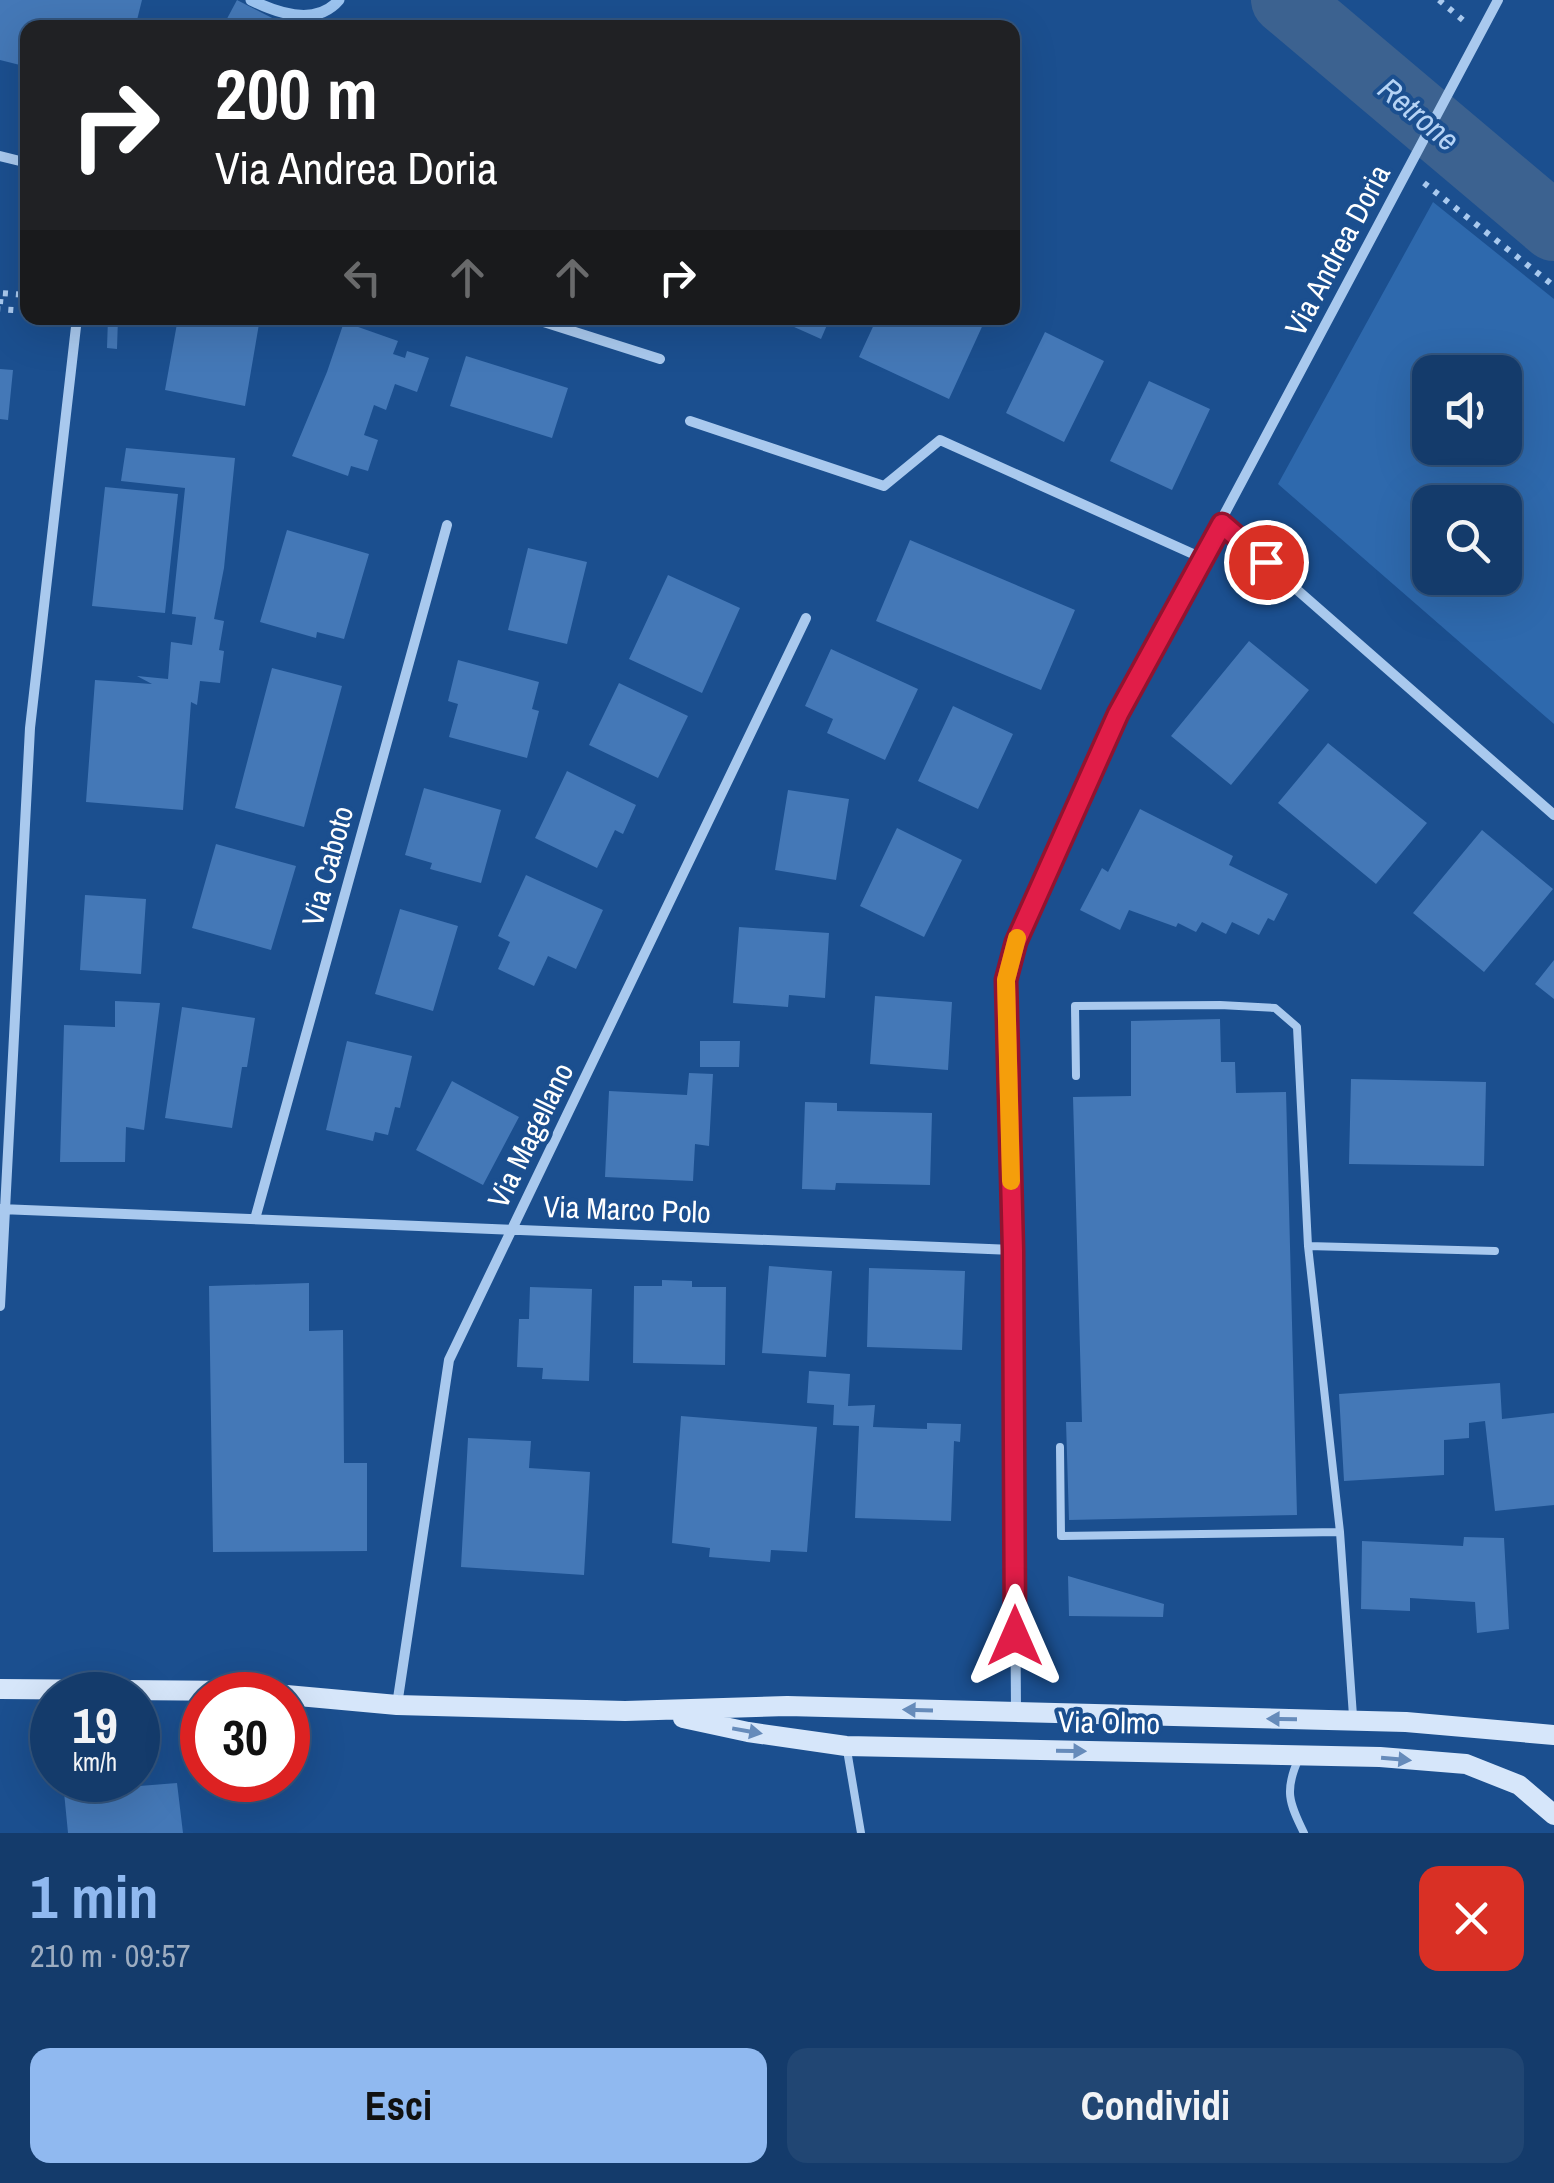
<!DOCTYPE html>
<html lang="it">
<head>
<meta charset="utf-8">
<style>
	:root { --surface:#143b6b; --page:#214673; --text:#f1f3f6; --muted:#9dadc1; --line:#33557e; --accent:#90b9f0 }
	body { margin:0; font-family:"Archivo Narrow",sans-serif; background:var(--page); color:var(--text); height:100vh; display:flex; flex-direction:column; font-size:38px; white-space:nowrap }
	* { box-sizing:border-box; margin:0 }
	p { font-size:32px; color:var(--muted) }
	.icon { flex:none; width:55px; height:55px; fill:none; stroke:currentColor; stroke-width:2; stroke-linecap:round; stroke-linejoin:round }
	.map { position:relative; height:1833px; overflow:hidden }
	.sheet { display:flex; flex-direction:column; background:var(--surface); flex:1 }
	.sheet>* { flex:none }
	.guide { position:absolute; left:20px; top:20px; width:1000px; height:305px; border-radius:20px; box-shadow:0 10px 40px #0002,0 0 0 2px var(--line); background:#202124; color:#fff; overflow:hidden }
	.tools { position:absolute; left:1412px; top:355px; display:grid; gap:20px }
	.tools a { display:grid; place-items:center; width:110px; height:110px; border-radius:20px; background:var(--surface); box-shadow:0 10px 40px #0002,0 0 0 2px var(--line); font-size:50px }
	.speed { position:absolute; left:30px; top:1672px; display:flex; gap:20px; font-size:50px; font-weight:700; text-align:center }
	.speed>* { display:grid; place-content:center; width:130px; height:130px; border-radius:50%; background:var(--surface); box-shadow:0 10px 40px #0002,0 0 0 2px var(--line); line-height:1 }
	.speed small { font-size:25px; font-weight:400 }
	.speed .limit { border:15px solid #d22; background:#fff; color:#111 }
	.pin { position:absolute; display:grid; place-items:center; width:85px; height:85px; color:#fff; margin:-42px; border:5px solid #fff; border-radius:50%; box-shadow:0 2px 10px #0007 }
	.me { position:absolute; width:110px; margin:-55px; rotate:0deg; stroke-linejoin:round; filter:drop-shadow(0 0 8px #0008) }
	.turn { display:flex; align-items:center; gap:35px; height:210px; padding:0 30px; font-size:45px }
	.turn .icon { width:130px; height:130px; stroke-width:2.5 }
	.turn b { display:block; font-size:70px; line-height:85px }
	.lanes { display:flex; align-items:center; height:95px; padding:0 30px; background:#0003; justify-content:center; gap:50px; direction:ltr }
	.lanes .off { opacity:.35 }
	.round { display:grid; place-items:center; flex:none; width:105px; height:105px; border-radius:20px; background:var(--page) }
	.overview { display:flex; align-items:center; justify-content:space-between; height:170px; padding:0 30px }
	h1 { font-size:60px; font-weight:800; line-height:75px; color:var(--accent) }
	.action { display:flex; gap:20px; margin-top:auto; padding:20px 30px }
	.action a { flex:1; height:115px; border-radius:20px; background:var(--accent); color:#111; font-size:40px; font-weight:800; line-height:115px; text-align:center }
	.action a+a { background:var(--page); color:var(--text) }
	.map>svg:first-child { display:block }
	.green { fill:#2e69ad; fill-rule:evenodd }
	.lines { fill:none; stroke-linecap:round; stroke-linejoin:round }
	.stream { stroke:#9cc4f0; stroke-width:11 }
	.river { stroke:#3c6290; stroke-width:68 }
	.building { fill:#4478b7 }
	.path { stroke:#a9c9ee; stroke-width:6; stroke-dasharray:5 8; stroke-linecap:butt }
	.lane { stroke:#a9c9ee; stroke-width:8 }
	.street { stroke:#a9c9ee; stroke-width:10 }
	.secondary { stroke:#d6e6fa; stroke-width:20 }
	.oneway { fill:#668bba }
	.route-casing { stroke:#92132f; stroke-width:25 }
	.route { stroke:#e11d48; stroke-width:18 }
	.slow { stroke:#f59e0b; stroke-width:18 }
	.labels { text-anchor:middle; dominant-baseline:central; stroke-width:8; stroke-linejoin:round; paint-order:stroke }
	.street-label { font-size:30px; fill:#fff; stroke:#1b4f8f }
	.water-label { font-size:32px; font-style:italic; fill:#b5d3f5; stroke:#1b4f8f }
</style>
</head>
<body>
<div class="map">
<svg width="1554" height="1833" viewBox="0 0 1554 1833">
	<rect width="100%" height="100%" fill="#1b4f8f"/>
	<path class="green" d="M1433,202L1554,299V724L1278,484ZM1430,372H1505V448H1430ZM1430,502H1505V578H1430Z"/>
	<g class="lines">
		<path class="stream" d="M251,0C277,13 316,27 339,0"/>
		<path class="river" d="M1285,0L1554,227"/>
	</g>
	<path class="building" d="M0,0H142L135,28H28V67L0,60Z
		M237,0L280,22L277,28H222Z
		M108,318H118L117,349L107,348Z
		M178,318H260L245,406L165,390Z
		M774,318H830L821,339Z
		M877,318H986L949,399L859,357Z
		M344,322L398,341L393,354L405,358L407,351L429,358L417,392L395,384L386,410L374,405L364,435L378,440L368,471L351,466L348,476L292,456L327,372Z
		M1045,332L1104,361L1064,442L1006,413Z
		M466,356L568,388L552,438L450,406Z
		M0,369L13,370L8,420L0,419Z
		M1149,381L1210,409L1172,490L1110,461Z
		M126,448L235,458L224,568L214,619L224,621L219,650L224,651L220,683L200,681L197,705L191,702L183,810L86,802L95,680L152,684L137,676L168,679L171,642L192,645L196,617L172,614L185,488L121,481Z
		M105,487L178,494L165,613L92,606Z
		M287,530L369,554L344,639L317,632L316,638L260,622Z
		M910,540L1075,610L1041,690L876,621Z
		M528,548L587,562L567,644L508,630Z
		M668,575L740,608L702,693L629,659Z
		M1249,641L1309,690L1231,785L1171,736Z
		M831,649L918,689L885,760L827,733L833,719L805,706Z
		M458,660L539,682L532,709L539,711L527,758L449,737L458,704L448,701Z
		M272,668L342,686L304,827L235,808Z
		M619,683L688,716L658,778L589,745Z
		M953,706L1013,734L978,809L918,781Z
		M1328,743L1427,823L1376,884L1278,803Z
		M567,771L636,805L623,834L615,830L597,868L535,838Z
		M424,788L501,810L481,883L430,869L432,863L405,855Z
		M788,790L849,799L836,880L775,870Z
		M1140,809L1233,856L1229,865L1288,894L1274,921L1268,918L1259,935L1232,922L1226,934L1202,922L1196,932L1178,923L1176,927L1129,910L1120,930L1080,910L1102,868L1108,872Z
		M897,828L962,860L924,937L860,906Z
		M1482,830L1553,889L1484,972L1413,913Z
		M216,844L296,866L271,950L192,928Z
		M526,875L603,910L576,969L548,956L534,986L498,969L510,942L498,936Z
		M85,895L146,899L141,974L80,970Z
		M400,909L458,926L433,1011L375,994Z
		M739,927L829,933L825,998L789,995L788,1007L733,1003Z
		M1554,960V999L1535,984Z
		M875,996L952,1002L948,1070L870,1064Z
		M115,1001L160,1003L144,1130L126,1127L125,1162H60L64,1025L115,1027Z
		M182,1007L255,1018L247,1067H242L232,1128L165,1118Z
		M1220,1019L1221,1062H1235L1236,1093L1286,1092L1297,1515L1069,1520L1066,1422H1082L1073,1097L1131,1096V1021Z
		M347,1041L412,1056L400,1108L395,1107L388,1135L375,1132L373,1141L326,1130Z
		M700,1041H740L739,1067H700Z
		M689,1073L713,1074L709,1146L695,1144L693,1181L605,1177L609,1091L687,1095Z
		M1351,1079L1486,1082L1484,1166L1349,1164Z
		M452,1081L519,1117L483,1185L416,1150Z
		M805,1102L837,1103V1111L932,1113L930,1185L836,1183L835,1190L802,1189Z
		M769,1266L832,1271L826,1357L762,1353Z
		M869,1268L965,1271L962,1350L867,1347Z
		M662,1280L692,1281V1287H726L725,1365L633,1363L634,1286H662Z
		M309,1283V1331L343,1330L344,1463H367V1551L213,1552L209,1286Z
		M530,1287L592,1289L589,1381L542,1379L543,1368L517,1367L519,1319H529Z
		M809,1371L850,1374L848,1406L875,1405L873,1427L927,1429V1423L961,1424L960,1442L954,1441L951,1521L855,1518L859,1426L833,1425L834,1405L807,1403Z
		M1500,1383L1502,1419L1554,1413V1505L1495,1511L1485,1421L1469,1423V1438L1444,1440V1475L1344,1481L1339,1394Z
		M681,1416L817,1427L807,1552L771,1550L770,1562L709,1557L710,1548L672,1543Z
		M468,1438L531,1441L529,1468L590,1472L584,1575L461,1567Z
		M1464,1537L1504,1538L1509,1629L1477,1633L1475,1602L1410,1598V1611L1361,1609L1362,1541L1463,1546Z
		M1068,1576L1164,1604L1163,1617L1069,1616Z
		M177,1783L183,1833H68L64,1792Z"/>
	<g class="lines">
		<path class="path" d="M1439,0L1464,21
			M1424,183L1554,286
			M0,304L1,293L27,295L25,311L0,309"/>
		<path class="lane" d="M1076,1076L1075,1006L1220,1005L1275,1008L1297,1027L1308,1246
			M1060,1447L1061,1536L1340,1532
			M1353,1716L1340,1532L1308,1246L1495,1251
			M847,1750L861,1833
			M1299,1758C1284,1790 1289,1803 1304,1833"/>
		<path class="street" d="M0,156L28,163
			M531,318L660,359
			M690,421L884,486L940,440L1202,558
			M1222,524L1554,815
			M0,1209L1013,1250
			M255,1219L447,525
			M0,1306L30,728L77,318
			M397,1705L449,1360L806,618
			M1016,1712L1013,1250L1005,980L1016,941L1118,714L1498,0"/>
		<path class="secondary" d="M0,1689L243,1691L397,1705L625,1711L787,1706L1406,1722L1554,1735
			M683,1718L748,1732L846,1746L1380,1757L1466,1764L1519,1785L1554,1815"/>
	</g>
	<defs><path id="oneway-solid" d="M-6-.8H1V-3.2L6.5 0L1 3.2V.8H-6Z" transform="scale(2.5)"/></defs>
	<g class="oneway">
		<use href="#oneway-solid" transform="translate(918 1710) rotate(-178)"/>
		<use href="#oneway-solid" transform="translate(1282 1719) rotate(-179)"/>
		<use href="#oneway-solid" transform="translate(747 1731) rotate(10)"/>
		<use href="#oneway-solid" transform="translate(1071 1751) rotate(1)"/>
		<use href="#oneway-solid" transform="translate(1396 1759) rotate(5)"/>
	</g>
	<g class="lines">
		<g class="route-casing">
			<path id="route" d="M1015,1636L1013,1250L1006,980L1016,942L1118,714L1222,524L1266,562"/>
		</g>
		<use href="#route" class="route"/>
		<path class="slow" d="M1011,1181L1006,980L1017,938"/>
	</g>
	<g class="labels">
		<g class="street-label">
			<text transform="translate(1337 250) rotate(-62)">Via Andrea Doria</text>
			<text transform="translate(327 866) rotate(-75)">Via Caboto</text>
			<text transform="translate(530 1135) rotate(-64)">Via Magellano</text>
			<text transform="translate(627 1209) rotate(2)">Via Marco Polo</text>
			<text transform="translate(1109 1722) rotate(1)">Via Olmo</text>
		</g>
		<g class="water-label">
			<text transform="translate(1419 114) rotate(40)">Retrone</text>
		</g>
	</g>
</svg>
<div class="tools">
<a><svg class="icon" aria-label="sound" viewBox="0 0 24 24"><path d="M4 9h4l5-4v14l-5-4H4zM17 9q2 3 0 6"/></svg></a>
<a><svg class="icon" aria-label="search" viewBox="0 0 24 24"><circle cx="10" cy="10" r="6"/><path d="M15 15l6 6"/></svg></a>
</div>
<div class="speed"><div>19<small>km/h</small></div><div class="limit">30</div></div>
<div class="pin" style="left:1266px;top:562px;background:#d93025"><svg class="icon" aria-label="arrive" viewBox="0 0 24 24"><path d="M6 21V4h12l-3 4 3 4H6"/></svg></div>
<svg class="me" style="left:1015px;top:1636px" viewBox="-20 -20 40 40"><path d="M0-17L14 15 0 8-14 15z" fill="#e11d48" stroke="#fff" stroke-width="4"/></svg>
<div class="guide">
<div class="turn"><svg class="icon" aria-label="right" viewBox="0 0 24 24"><path d="M7 20v-9h11M14 6l5 5-5 5"/></svg><div><b>200 m</b>Via Andrea Doria</div></div>
<div class="lanes"><svg class="icon off" aria-label="left" viewBox="0 0 24 24"><path d="M17 20v-9H6M10 6l-5 5 5 5"/></svg><svg class="icon off" aria-label="ahead" viewBox="0 0 24 24"><path d="M12 20V5M6 11l6-6 6 6"/></svg><svg class="icon off" aria-label="ahead" viewBox="0 0 24 24"><path d="M12 20V5M6 11l6-6 6 6"/></svg><svg class="icon" aria-label="right" viewBox="0 0 24 24"><path d="M7 20v-9h11M14 6l5 5-5 5"/></svg></div>
</div>
</div>
<section class="sheet">
<div class="overview"><div><h1>1 min</h1><p>210 m · 09:57</p></div><a class="round" style="background:#d93025;color:#fff"><svg class="icon" aria-label="close" viewBox="0 0 24 24"><path d="M6 6l12 12M18 6L6 18"/></svg></a></div>
<div class="action"><a>Esci</a><a>Condividi</a></div>
</section>
</body>
</html>
